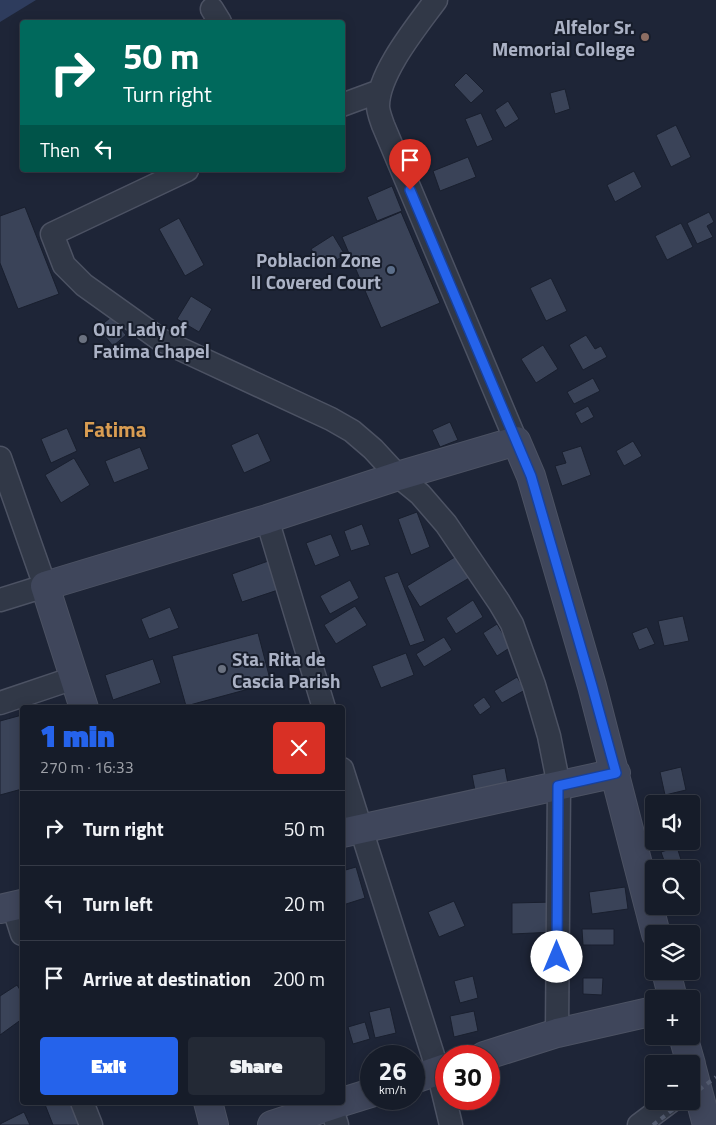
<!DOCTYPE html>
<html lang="en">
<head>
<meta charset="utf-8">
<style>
	:root { --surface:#161c29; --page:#232935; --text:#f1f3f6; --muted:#9ea1a8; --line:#353a46; --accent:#2563eb }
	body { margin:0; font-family:"Titillium Web",sans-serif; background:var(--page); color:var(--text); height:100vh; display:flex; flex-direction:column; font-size:19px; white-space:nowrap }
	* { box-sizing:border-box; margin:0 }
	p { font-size:16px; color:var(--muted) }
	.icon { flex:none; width:28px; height:28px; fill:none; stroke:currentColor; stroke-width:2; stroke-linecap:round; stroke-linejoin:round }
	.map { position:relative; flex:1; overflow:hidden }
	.side { position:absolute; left:20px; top:705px; width:325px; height:400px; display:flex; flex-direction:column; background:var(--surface); border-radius:5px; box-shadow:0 2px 12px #0003,0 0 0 1px var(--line) }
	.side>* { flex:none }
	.hud { position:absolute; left:20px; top:20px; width:325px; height:152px; border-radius:5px; box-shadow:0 2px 12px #0003,0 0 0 1px var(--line); background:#00695c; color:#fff; overflow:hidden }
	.fabs { position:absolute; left:645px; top:795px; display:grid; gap:10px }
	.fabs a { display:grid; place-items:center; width:55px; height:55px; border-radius:5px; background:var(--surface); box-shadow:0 2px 12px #0003,0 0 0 1px var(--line); font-size:25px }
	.speed { position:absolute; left:360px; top:1045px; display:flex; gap:10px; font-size:25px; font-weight:700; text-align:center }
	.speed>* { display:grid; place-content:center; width:65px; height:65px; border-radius:50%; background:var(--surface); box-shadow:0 2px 12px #0003,0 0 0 1px var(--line); line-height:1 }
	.speed small { font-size:12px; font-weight:400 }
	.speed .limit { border:8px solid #d22; background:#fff; color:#111 }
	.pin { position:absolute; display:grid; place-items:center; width:42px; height:42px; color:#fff; margin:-51px -21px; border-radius:50% 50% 50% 0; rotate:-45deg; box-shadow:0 0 5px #0007 }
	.pin .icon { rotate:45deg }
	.me { position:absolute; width:55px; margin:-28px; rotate:0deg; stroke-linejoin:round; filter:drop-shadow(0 0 4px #0008) }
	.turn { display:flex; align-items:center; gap:18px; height:105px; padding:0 20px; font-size:22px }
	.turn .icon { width:65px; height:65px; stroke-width:2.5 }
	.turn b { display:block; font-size:35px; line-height:42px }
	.then { display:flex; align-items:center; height:48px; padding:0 20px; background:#0003; gap:10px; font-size:19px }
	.round { display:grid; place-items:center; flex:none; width:52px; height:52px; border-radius:5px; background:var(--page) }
	.headline { display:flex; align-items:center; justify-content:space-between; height:85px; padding:0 20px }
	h1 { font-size:30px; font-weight:800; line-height:38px; color:var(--accent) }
	.primary-button { display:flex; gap:10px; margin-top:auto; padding:10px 20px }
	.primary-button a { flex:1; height:58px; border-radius:5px; background:var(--accent); color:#fff; font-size:20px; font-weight:800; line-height:58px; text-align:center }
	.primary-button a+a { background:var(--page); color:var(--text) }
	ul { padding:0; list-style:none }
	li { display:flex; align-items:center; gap:15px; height:75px; padding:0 20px; border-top:1px solid var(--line) }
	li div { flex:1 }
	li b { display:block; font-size:19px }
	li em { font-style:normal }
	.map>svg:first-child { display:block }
	.water { fill:#2e3c5d }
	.building { fill:#3a4358; stroke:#191f2e }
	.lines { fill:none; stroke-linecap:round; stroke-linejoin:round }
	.street-casing { stroke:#4c5263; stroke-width:25 }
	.secondary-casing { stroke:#4c5263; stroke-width:30 }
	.street { stroke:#313847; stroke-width:22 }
	.secondary { stroke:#3f465b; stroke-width:28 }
	.rail { stroke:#535b6f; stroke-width:4; stroke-dasharray:5 5; stroke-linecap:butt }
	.route-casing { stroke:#184099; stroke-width:12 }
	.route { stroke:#2563eb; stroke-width:9 }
	.education-dot { fill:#8d6e63; stroke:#171d2b; stroke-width:2 }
	.service-dot { fill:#5c6f8a; stroke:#171d2b; stroke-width:2 }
	.worship-dot { fill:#6b7280; stroke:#171d2b; stroke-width:2 }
	.labels { text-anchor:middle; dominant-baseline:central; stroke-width:4; stroke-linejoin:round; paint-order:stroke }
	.poi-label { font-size:19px; font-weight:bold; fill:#abb2c5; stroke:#171d2b; text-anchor:end }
	.quarter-label { font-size:21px; font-weight:bold; fill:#d99d52; stroke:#171d2b }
</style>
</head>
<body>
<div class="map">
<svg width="716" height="1125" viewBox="0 0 716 1125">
	<rect width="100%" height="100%" fill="#1e2537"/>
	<path class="water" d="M0,0H36L0,22Z"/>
	<path class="building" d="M466,73L484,91L471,103L454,85Z
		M565,89L570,109L555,114L550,93Z
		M508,101L519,119L505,128L495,110Z
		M481,113L493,140L477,147L465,119Z
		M676,125L691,157L671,167L656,135Z
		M468,157L476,177L440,191L433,171Z
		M634,171L642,187L615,202L607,185Z
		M392,186L402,211L377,221L367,197Z
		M25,207L59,294L18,309L0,263V216Z
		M401,212L440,303L381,328L342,237Z
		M709,212L714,222L707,226L713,237L697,244L687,223Z
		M179,218L204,265L185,276L159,229Z
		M681,223L693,247L667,260L655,236Z
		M333,235L345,255L323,268L311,249Z
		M551,278L567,311L546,321L530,288Z
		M191,296L212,309L199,332L177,319Z
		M111,317L126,335L113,346L98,328Z
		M586,335L595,349L601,346L607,357L583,370L569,345Z
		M543,345L558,369L536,383L521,359Z
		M593,378L600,391L574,404L567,392Z
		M588,406L594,417L581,424L575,413Z
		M450,422L458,440L440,447L432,430Z
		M67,428L77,451L51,463L41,439Z
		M258,433L271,461L244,473L231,445Z
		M633,441L642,456L624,466L616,451Z
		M581,446L591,475L562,486L555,466L566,463L562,452Z
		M140,447L149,469L114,483L105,461Z
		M74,458L90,485L61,503L45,475Z
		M417,512L430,547L411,555L398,519Z
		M362,524L370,545L351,551L344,531Z
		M331,534L340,556L315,566L306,543Z
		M463,552L476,574L420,607L407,586Z
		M271,560L281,589L242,602L232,574Z
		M398,572L425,641L410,646L384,577Z
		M350,580L359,598L330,614L320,596Z
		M473,600L483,617L456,634L446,618Z
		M355,606L367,625L336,644L324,625Z
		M170,607L179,628L149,639L141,619Z
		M683,616L689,641L664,646L658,621Z
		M497,624L511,647L497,656L483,633Z
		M647,627L655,644L639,650L632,633Z
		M258,633L271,683L186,706L172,656Z
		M444,637L452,650L424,667L416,654Z
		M406,653L414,675L381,688L372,666Z
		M153,659L161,683L113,700L105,675Z
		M517,677L525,690L502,703L494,691Z
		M484,697L491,707L480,715L473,705Z
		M22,715V789L0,795V721Z
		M681,767L686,790L665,795L660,772Z
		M505,768L510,795L477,801L472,775Z
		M677,847L684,869H667L661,852Z
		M356,867L365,898L343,905L342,871Z
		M625,887L628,909L592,914L589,892Z
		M454,901L465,926L439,937L428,912Z
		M555,902V932L512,934V903Z
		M582,929H614V945H583Z
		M473,976L478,998L460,1003L454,981Z
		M583,978H603L602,995L583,994Z
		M17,985L22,993V1019L0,1035V996Z
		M390,1007L396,1033L375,1038L369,1012Z
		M474,1011L478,1031L454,1037L450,1016Z
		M365,1022L370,1039L353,1044L348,1027Z
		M44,1102H76L84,1125H53Z
		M24,1112L30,1125H0V1124Z"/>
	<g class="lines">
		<g class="street-casing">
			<path id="street" d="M436,0C417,26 378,73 378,106C378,112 381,119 383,125L516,441
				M212,9L220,22
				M342,105L380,91
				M187,170L52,234L64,265L84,285L161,340L331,419L352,431L373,449L398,476L420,494L446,524L499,602L512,624L522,652L534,685L549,736L559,786L557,1033
				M0,458L45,586L0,600
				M267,519L324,708
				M0,703L74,678
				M342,769L438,1071L451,1125
				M13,906L22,934
				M82,1102L91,1125
				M331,1106L337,1125
				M639,1125L671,1101"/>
		</g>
		<g class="secondary-casing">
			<path id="secondary" d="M84,708L45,586L267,519L398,476L516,441L531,476L592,686L656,934
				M342,833L616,773
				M0,909L22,904
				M666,971L673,999
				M683,1036L691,1064
				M484,1056L557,1033L654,1011
				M691,1065L707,1125
				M414,1079L446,1068
				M208,1102L214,1125
				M342,1102L371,1093
				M272,1125L342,1102"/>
		</g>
		<use href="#street" class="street"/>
		<use href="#secondary" class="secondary"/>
		<path class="rail" d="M691,1096L716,1077
			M653,1125L684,1101"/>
	</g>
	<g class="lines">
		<g class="route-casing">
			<path id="route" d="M410,190L531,476L592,686L616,773L558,786L557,957"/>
		</g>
		<use href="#route" class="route"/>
	</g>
	<circle class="education-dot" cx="645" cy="37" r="5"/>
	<circle class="service-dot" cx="391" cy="270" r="5"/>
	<g class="worship-dot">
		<circle cx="83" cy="339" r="5"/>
		<circle cx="222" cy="669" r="5"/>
	</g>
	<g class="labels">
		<g class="poi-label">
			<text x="635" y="26">Alfelor Sr.<tspan x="635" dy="22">Memorial College</tspan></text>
			<text x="381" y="259">Poblacion Zone<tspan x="381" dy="22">II Covered Court</tspan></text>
			<text x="93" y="328" text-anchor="start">Our Lady of<tspan x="93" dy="22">Fatima Chapel</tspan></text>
			<text x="232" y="658" text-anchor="start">Sta. Rita de<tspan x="232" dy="22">Cascia Parish</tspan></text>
		</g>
		<g class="quarter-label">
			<text x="115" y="429">Fatima</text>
		</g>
	</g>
</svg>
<div class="fabs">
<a><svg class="icon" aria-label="sound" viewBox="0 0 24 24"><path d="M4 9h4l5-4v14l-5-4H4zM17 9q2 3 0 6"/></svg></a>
<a><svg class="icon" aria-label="search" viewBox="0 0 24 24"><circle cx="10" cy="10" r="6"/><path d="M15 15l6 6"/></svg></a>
<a><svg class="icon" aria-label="layers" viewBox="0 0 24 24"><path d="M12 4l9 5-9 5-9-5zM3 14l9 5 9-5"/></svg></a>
<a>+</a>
<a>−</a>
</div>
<div class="speed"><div>26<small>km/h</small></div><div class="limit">30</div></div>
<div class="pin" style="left:410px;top:190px;background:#d93025"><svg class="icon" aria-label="arrive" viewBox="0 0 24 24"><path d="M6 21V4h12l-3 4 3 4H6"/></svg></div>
<svg class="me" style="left:557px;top:957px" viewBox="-20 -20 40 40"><circle r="19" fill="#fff"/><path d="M0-13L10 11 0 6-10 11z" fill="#2563eb"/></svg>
<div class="hud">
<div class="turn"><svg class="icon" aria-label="right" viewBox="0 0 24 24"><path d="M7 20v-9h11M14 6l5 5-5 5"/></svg><div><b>50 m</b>Turn right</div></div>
<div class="then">Then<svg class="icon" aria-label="left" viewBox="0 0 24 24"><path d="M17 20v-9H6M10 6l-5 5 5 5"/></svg></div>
</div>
<section class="side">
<div class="headline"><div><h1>1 min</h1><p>270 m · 16:33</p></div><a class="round" style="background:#d93025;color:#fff"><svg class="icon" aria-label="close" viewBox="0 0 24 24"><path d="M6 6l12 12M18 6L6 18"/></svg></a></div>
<ul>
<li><svg class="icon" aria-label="right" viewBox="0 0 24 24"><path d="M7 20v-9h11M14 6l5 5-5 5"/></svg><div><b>Turn right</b></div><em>50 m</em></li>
<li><svg class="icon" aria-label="left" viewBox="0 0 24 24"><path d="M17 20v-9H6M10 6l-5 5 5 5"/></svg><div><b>Turn left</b></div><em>20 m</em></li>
<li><svg class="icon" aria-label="arrive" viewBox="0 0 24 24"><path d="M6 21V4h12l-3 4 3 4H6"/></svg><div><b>Arrive at destination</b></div><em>200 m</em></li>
</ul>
<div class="primary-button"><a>Exit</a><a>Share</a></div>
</section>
</div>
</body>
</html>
